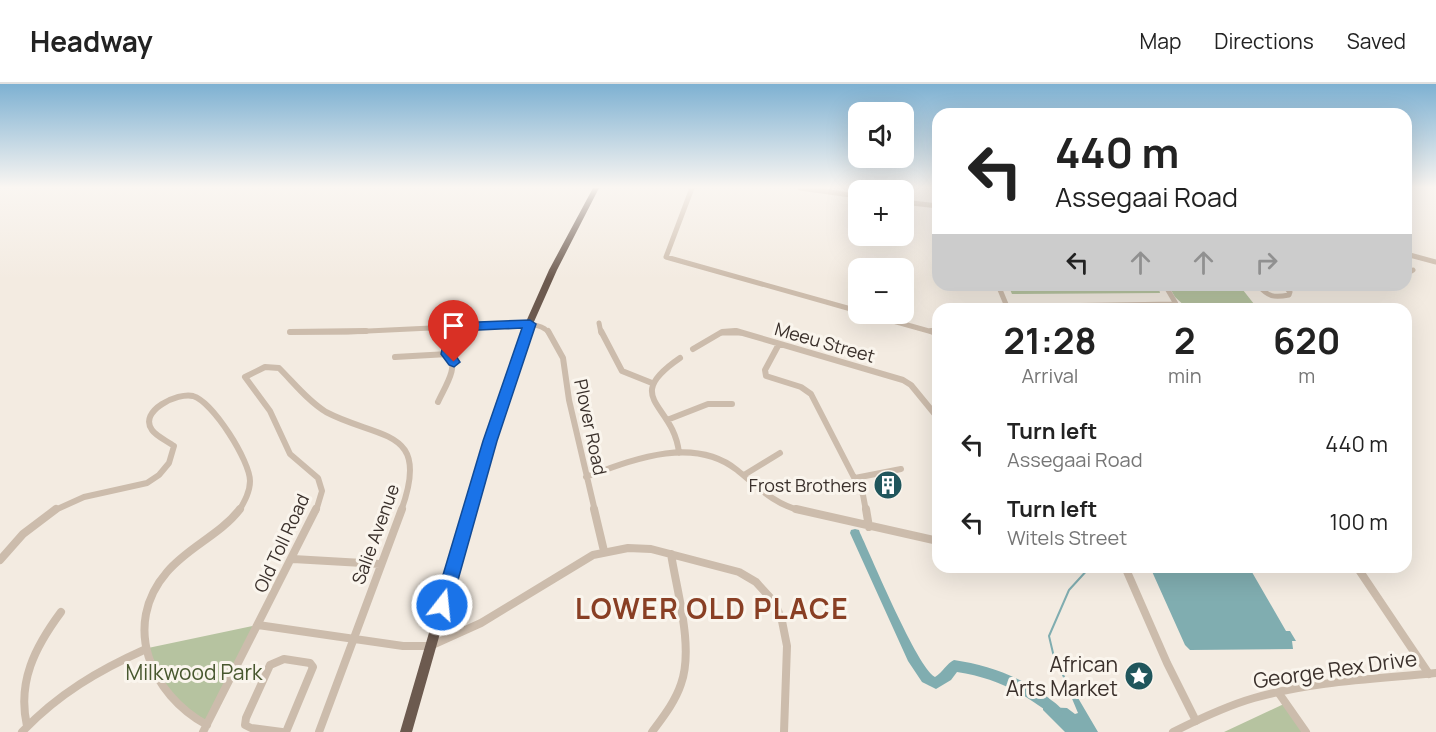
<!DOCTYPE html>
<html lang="en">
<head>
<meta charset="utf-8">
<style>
	:root { --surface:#fff; --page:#f6f6f6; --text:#222; --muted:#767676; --line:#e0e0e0 }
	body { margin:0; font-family:Manrope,sans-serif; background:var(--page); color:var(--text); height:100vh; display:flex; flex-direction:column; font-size:22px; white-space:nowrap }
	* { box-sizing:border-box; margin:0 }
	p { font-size:20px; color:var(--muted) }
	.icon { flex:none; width:33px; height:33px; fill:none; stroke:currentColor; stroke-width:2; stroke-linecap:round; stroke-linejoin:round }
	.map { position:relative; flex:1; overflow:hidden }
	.sheet { position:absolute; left:932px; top:219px; width:480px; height:270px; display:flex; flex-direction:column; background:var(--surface); border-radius:18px; box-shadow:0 6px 24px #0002 }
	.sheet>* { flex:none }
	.top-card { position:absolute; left:932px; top:24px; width:480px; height:183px; border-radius:18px; box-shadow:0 6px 24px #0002; background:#fff; color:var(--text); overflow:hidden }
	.tools { position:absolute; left:848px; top:18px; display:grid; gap:12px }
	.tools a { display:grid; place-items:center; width:66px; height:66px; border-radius:12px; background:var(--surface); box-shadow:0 6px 24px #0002; font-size:30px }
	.pin { position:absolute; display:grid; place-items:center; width:51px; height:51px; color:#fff; margin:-62px -26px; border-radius:50% 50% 50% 0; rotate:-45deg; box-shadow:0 0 6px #0007 }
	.pin .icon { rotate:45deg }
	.me { position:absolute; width:66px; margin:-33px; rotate:16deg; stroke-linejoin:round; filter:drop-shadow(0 0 4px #0008) }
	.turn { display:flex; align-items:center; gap:21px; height:126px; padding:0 24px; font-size:27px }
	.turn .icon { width:78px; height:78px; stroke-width:2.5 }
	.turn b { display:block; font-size:42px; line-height:51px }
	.lanes { display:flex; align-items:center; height:57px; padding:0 24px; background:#0003; justify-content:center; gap:30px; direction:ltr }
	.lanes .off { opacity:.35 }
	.eta { display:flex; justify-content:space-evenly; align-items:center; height:102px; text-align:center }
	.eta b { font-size:36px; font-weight:700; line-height:42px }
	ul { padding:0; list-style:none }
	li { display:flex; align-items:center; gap:18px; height:78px; padding:0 24px }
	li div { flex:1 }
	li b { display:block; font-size:22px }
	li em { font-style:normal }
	header { display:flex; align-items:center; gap:36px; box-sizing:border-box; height:84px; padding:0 30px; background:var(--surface); border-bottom:2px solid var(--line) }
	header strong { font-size:28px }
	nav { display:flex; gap:33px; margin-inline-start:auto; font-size:21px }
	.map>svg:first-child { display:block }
	.green { fill:#b6c3a0 }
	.water { fill:#80adb0 }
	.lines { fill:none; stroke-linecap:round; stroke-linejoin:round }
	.stream { stroke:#80adb0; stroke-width:2 }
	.river { fill:#80adb0; fill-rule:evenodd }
	.minor-far2 { stroke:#ccbcac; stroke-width:5 }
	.minor-far1 { stroke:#ccbcac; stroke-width:6 }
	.minor { stroke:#ccbcac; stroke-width:8 }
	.tertiary { stroke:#ccbcac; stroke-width:8 }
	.trunk { fill:#6c5a4f; fill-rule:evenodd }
	.route { fill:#1a73e8; stroke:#114b97; stroke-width:1.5 }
	.labels { text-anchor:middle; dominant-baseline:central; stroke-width:6; stroke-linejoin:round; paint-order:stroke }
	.street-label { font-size:18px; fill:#3a302b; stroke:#faf5ed }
	.poi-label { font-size:18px; fill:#3a302b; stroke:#faf5ed; text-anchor:end }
	.near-poi-label { font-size:21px; fill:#3a302b; stroke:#faf5ed; text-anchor:end }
	.near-street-label { font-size:21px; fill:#3a302b; stroke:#faf5ed }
	.near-park-label { font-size:21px; fill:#48582f; stroke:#faf5ed }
	.near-district-label { font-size:28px; font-weight:bold; letter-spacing:1.5px; fill:#893f24; stroke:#faf5ed }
</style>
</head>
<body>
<header>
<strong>Headway</strong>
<nav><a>Map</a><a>Directions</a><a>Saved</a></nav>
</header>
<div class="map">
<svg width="1436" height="648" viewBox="0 0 1436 648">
	<rect width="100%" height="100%" fill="#f3ebe1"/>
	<path class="green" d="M1008,201H1158L1160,209L1012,210Z
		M1168,201H1239L1258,225H1188L1175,213Z
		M257,541L206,638L169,610L148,564Z
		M1286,619L1304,648H1224Z"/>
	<path class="water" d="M1150,483H1249L1286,547H1290L1296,557H1292L1293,565L1190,566L1185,561Z
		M1071,602L1098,648H1065L1043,626V622C1051,622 1059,624 1067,624L1075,630L1078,629L1068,605Z"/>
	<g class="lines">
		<path class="stream" d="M1069,604L1053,569L1049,552L1069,506L1090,483"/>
		<path class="river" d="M855,445L859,446L860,449C872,474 917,583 935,593C943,588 947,579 954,576C988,581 1018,592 1046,612C1052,617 1060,621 1063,628L1061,632L1057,634L1053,632C1022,608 996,594 957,588L951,596L936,605L922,598L908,577L850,449L851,446Z"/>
		<path class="minor-far2" d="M692,104L666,173L858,227
			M800,104L858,112
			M903,118L938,122
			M1406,170L1436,178
			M1406,190L1413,186
			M998,201L1008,225
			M1165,201L1179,225
			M1258,201C1268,213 1274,214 1289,211L1290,208L1284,201
			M1048,222L1176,220
			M868,230L936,249
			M599,239L601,249
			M290,248H347L517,240C528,241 542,239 549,249
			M452,249L453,243
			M721,249H741"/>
		<path class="minor-far1" d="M548,247L563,274L569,316L595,427
			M601,247L622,287L652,299
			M736,247L903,296L911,301L938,334
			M931,247L938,249
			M290,248L366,247
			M779,260L765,286L766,292L801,303L811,310L863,411L866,427
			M693,265L722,248L735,247
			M395,273L448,270
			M438,318C444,304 460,282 448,270L452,247
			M667,336L708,320H732
			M679,369C674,319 620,315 680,274
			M744,391L780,369
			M586,393C632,376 693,351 737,386C758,403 775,421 802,427
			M855,394L901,385
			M53,427L84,413L147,399L159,391L169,379L174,362C167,357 156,352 152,346C138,327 178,308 193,312C213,318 250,377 250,397C250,408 244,418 239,427
			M316,427L322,407L318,394L290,370L270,327L245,293L265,283L279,284C294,299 308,317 326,328C379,356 432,343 401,427"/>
		<path class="minor" d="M594,425L604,467
			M796,425L938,457
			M866,425L869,443
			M293,475L380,480
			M0,476L23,450L56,425
			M1125,483L1167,579L1196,637
			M1357,483L1429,590
			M258,541L403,562H430L481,539L593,471L628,464L651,465L739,488L756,498L775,519L782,537L787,562L784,648
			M1278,608L1306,648
			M207,641C151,611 121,541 167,488C188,463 220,451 240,425
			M27,642C17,598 35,563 61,528
			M22,648C58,610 99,586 146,565
			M203,648L316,425
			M282,648L251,644L245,641L246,634L270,581L284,575L310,579L313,583L286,648
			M319,648L402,425
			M652,648C663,633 675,618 681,600C694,564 677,508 671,470"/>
		<path class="tertiary" d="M1173,648C1199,635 1226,622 1254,614C1313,597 1375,595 1436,589"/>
		<path class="trunk" d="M593,104H599L557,186L533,240L481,405L412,648H400L471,405L525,240L549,186Z"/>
	</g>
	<linearGradient id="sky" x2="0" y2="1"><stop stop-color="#7eb1d2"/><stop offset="0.53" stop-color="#faf6f2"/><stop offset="1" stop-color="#faf6f2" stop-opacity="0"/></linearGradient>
	<rect width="1436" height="195" fill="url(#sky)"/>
	<path class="route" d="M530,236L536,240L497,357L451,521L448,526L442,529L436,526L434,521L483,357L522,244L458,247L454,269L460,278L454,283L449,281L441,270L447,243L453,239Z"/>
	<defs>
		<g id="building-disc" transform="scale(1.5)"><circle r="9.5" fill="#20565c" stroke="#faf5ed"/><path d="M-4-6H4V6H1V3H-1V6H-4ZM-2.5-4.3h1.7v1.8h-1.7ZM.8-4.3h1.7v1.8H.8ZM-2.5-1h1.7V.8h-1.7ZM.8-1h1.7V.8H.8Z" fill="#fff"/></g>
		<g id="sight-disc" transform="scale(1.5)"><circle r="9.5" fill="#20565c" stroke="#faf5ed"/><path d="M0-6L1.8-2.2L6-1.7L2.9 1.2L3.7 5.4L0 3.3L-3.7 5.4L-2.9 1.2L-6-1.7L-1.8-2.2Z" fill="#fff"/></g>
	</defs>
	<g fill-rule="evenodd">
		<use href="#building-disc" x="888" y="401"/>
		<use href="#sight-disc" x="1139" y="592"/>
	</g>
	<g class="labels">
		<g class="street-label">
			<text transform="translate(825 258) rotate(16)">Meeu Street</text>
			<text transform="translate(591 343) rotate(78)">Plover Road</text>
			<text transform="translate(375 450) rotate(-70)">Salie Avenue</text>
			<text transform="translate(281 459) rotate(-65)">Old Toll Road</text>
		</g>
		<g class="poi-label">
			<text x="867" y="401">Frost Brothers</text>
		</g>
		<g class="near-poi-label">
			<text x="1118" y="580">African<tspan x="1118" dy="24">Arts Market</tspan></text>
		</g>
		<g class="near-street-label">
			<text transform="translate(1335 585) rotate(-8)">George Rex Drive</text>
		</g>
		<g class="near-park-label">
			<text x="194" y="588">Milkwood Park</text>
		</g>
		<g class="near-district-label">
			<text x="712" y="524">LOWER OLD PLACE</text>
		</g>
	</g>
</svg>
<div class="tools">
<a><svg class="icon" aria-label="sound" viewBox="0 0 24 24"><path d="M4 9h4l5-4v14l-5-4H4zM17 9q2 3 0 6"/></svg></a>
<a>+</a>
<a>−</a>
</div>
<div class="pin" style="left:454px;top:278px;background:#d93025"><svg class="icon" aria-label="arrive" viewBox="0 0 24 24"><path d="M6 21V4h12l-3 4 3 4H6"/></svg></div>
<svg class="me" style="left:442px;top:521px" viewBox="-20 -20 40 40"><circle r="17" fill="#1a73e8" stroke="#fff" stroke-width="3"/><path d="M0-11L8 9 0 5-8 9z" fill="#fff"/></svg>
<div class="top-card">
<div class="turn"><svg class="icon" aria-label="left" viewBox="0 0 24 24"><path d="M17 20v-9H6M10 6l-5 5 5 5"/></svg><div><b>440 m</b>Assegaai Road</div></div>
<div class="lanes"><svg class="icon" aria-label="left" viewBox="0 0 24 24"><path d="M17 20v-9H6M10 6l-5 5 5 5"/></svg><svg class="icon off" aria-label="ahead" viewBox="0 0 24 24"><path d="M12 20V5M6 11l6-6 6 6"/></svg><svg class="icon off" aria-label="ahead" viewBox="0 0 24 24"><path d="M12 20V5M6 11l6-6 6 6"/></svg><svg class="icon off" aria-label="right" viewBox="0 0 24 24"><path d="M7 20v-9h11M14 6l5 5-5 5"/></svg></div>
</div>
<section class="sheet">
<div class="eta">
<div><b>21:28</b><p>Arrival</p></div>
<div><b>2</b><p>min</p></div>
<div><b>620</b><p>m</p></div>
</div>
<ul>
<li><svg class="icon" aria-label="left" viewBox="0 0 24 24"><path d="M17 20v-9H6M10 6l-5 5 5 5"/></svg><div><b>Turn left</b><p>Assegaai Road</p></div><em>440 m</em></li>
<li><svg class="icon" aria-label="left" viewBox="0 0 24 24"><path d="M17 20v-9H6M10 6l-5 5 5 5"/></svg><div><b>Turn left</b><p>Witels Street</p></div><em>100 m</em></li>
</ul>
</section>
</div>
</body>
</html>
